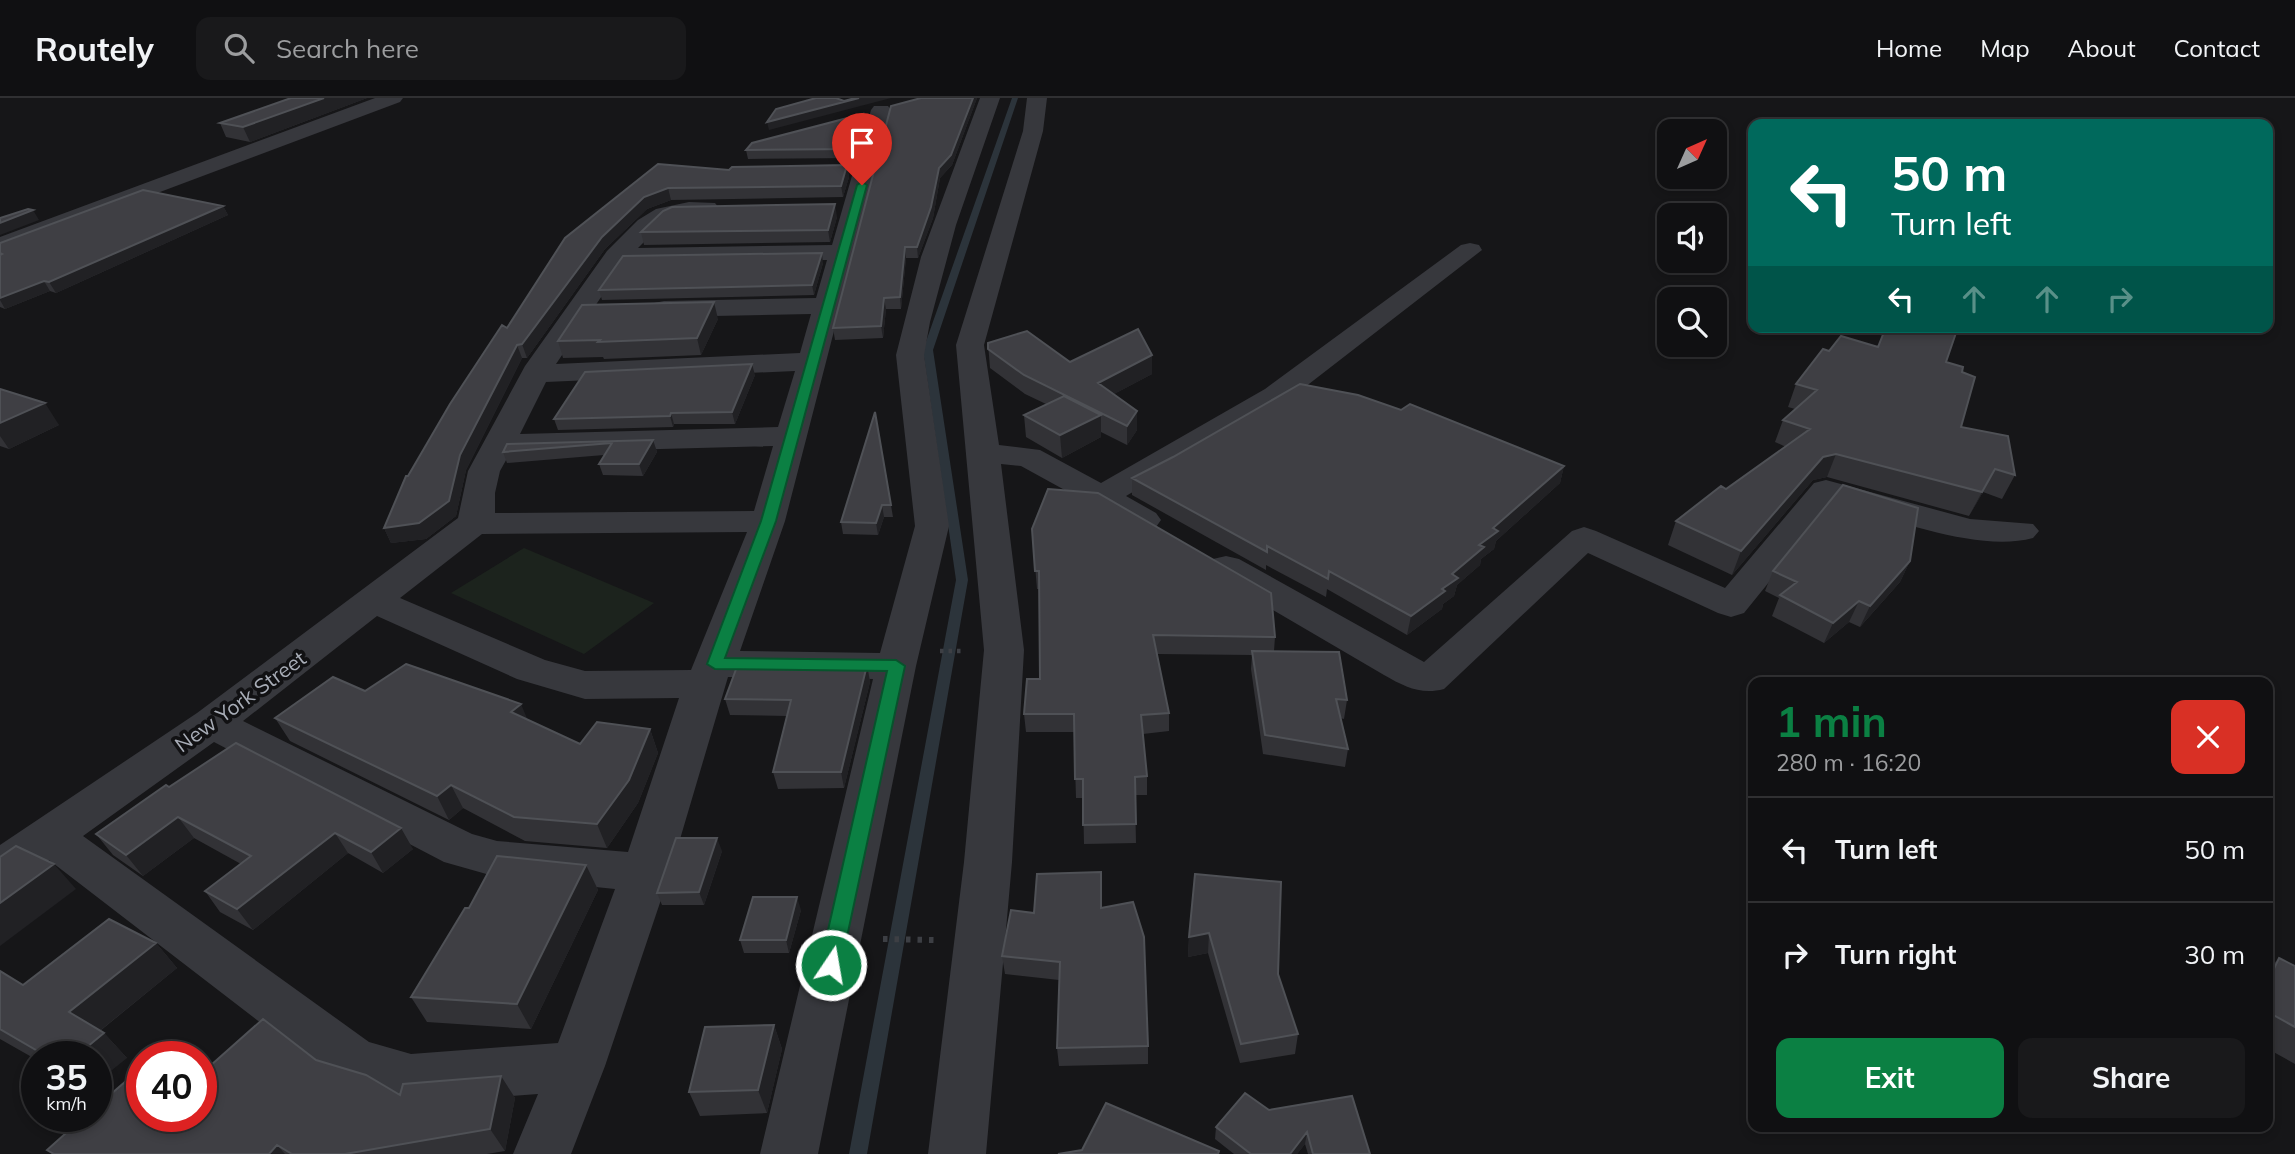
<!DOCTYPE html>
<html lang="en">
<head>
<meta charset="utf-8">
<style>
	:root { --surface:#101012; --page:#19191b; --text:#f1f3f6; --muted:#9c9d9f; --line:#303032; --accent:#0b8043 }
	body { margin:0; font-family:Mulish,sans-serif; background:var(--page); color:var(--text); height:100vh; display:flex; flex-direction:column; font-size:26px; white-space:nowrap }
	* { box-sizing:border-box; margin:0 }
	p { font-size:23px; color:var(--muted) }
	.icon { flex:none; width:38px; height:38px; fill:none; stroke:currentColor; stroke-width:2; stroke-linecap:round; stroke-linejoin:round }
	.map { position:relative; flex:1; overflow:hidden }
	.details { position:absolute; left:1748px; top:579px; width:525px; height:455px; display:flex; flex-direction:column; background:var(--surface); border-radius:14px; box-shadow:0 4px 10px #0003,0 0 0 2px var(--line) }
	.details>* { flex:none }
	.hud { position:absolute; left:1748px; top:21px; width:525px; height:214px; border-radius:14px; box-shadow:0 4px 10px #0003,0 0 0 2px var(--line); background:#00695c; color:#fff; overflow:hidden }
	.needle { width:46px; rotate:45deg }
	.tools { position:absolute; left:1657px; top:21px; display:grid; gap:14px }
	.tools a { display:grid; place-items:center; width:70px; height:70px; border-radius:14px; background:var(--surface); box-shadow:0 4px 10px #0003,0 0 0 2px var(--line); font-size:35px }
	.speed { position:absolute; left:21px; top:943px; display:flex; gap:14px; font-size:35px; font-weight:700; text-align:center }
	.speed>* { display:grid; place-content:center; width:91px; height:91px; border-radius:50%; background:var(--surface); box-shadow:0 4px 10px #0003,0 0 0 2px var(--line); line-height:1 }
	.speed small { font-size:18px; font-weight:400 }
	.speed .limit { border:10px solid #d22; background:#fff; color:#111 }
	.pin { position:absolute; display:grid; place-items:center; width:60px; height:60px; color:#fff; margin:-72px -30px; border-radius:50% 50% 50% 0; rotate:-45deg; box-shadow:0 0 7px #0007 }
	.pin .icon { rotate:45deg }
	.me { position:absolute; width:77px; margin:-38px; rotate:12deg; stroke-linejoin:round; filter:drop-shadow(0 0 5px #0008) }
	.turn { display:flex; align-items:center; gap:24px; height:147px; padding:0 28px; font-size:32px }
	.turn .icon { width:91px; height:91px; stroke-width:2.5 }
	.turn b { display:block; font-size:49px; line-height:60px }
	.lanes { display:flex; align-items:center; height:66px; padding:0 28px; background:#0003; justify-content:center; gap:35px; direction:ltr }
	.lanes .off { opacity:.35 }
	.round { display:grid; place-items:center; flex:none; width:74px; height:74px; border-radius:14px; background:var(--page) }
	.summary { display:flex; align-items:center; justify-content:space-between; height:119px; padding:0 28px }
	h1 { font-size:42px; font-weight:700; line-height:52px; color:var(--accent) }
	.button { display:flex; gap:14px; margin-top:auto; padding:14px 28px }
	.button a { flex:1; height:80px; border-radius:14px; background:var(--accent); color:#fff; font-size:28px; font-weight:700; line-height:80px; text-align:center }
	.button a+a { background:var(--page); color:var(--text) }
	ul { padding:0; list-style:none }
	li { display:flex; align-items:center; gap:21px; height:105px; padding:0 28px; border-top:2px solid var(--line) }
	li div { flex:1 }
	li b { display:block; font-size:26px }
	li em { font-style:normal }
	header { display:flex; align-items:center; gap:42px; box-sizing:border-box; height:98px; padding:0 35px; background:var(--surface); border-bottom:2px solid var(--line) }
	header strong { font-size:33px }
	nav { display:flex; gap:38px; margin-inline-start:auto; font-size:24px }
	.search { width:490px; height:63px; background:var(--page); display:flex; align-items:center; gap:18px; box-sizing:border-box; padding:0 24px; border-radius:14px; color:var(--muted); font-size:26px }
	.map>svg:first-child { display:block }
	.green { fill:#1c231d }
	.lines { fill:none; stroke-linecap:round; stroke-linejoin:round }
	.stream { fill:#2c343b; fill-rule:evenodd }
	.path-far1 { stroke:#3d3f44; stroke-width:4.5; stroke-dasharray:3.5 5; stroke-linecap:butt }
	.path { stroke:#3d3f44; stroke-width:6; stroke-dasharray:4.5 7; stroke-linecap:butt }
	.minor { fill:#37383d; fill-rule:evenodd }
	.wall { fill:#323236 }
	.shaded-wall { fill:#212124 }
	.building { fill:#3f3f44; stroke:#4f5156; stroke-width:2 }
	.route { fill:#0b8043; stroke:#07532c; stroke-width:2 }
	.labels { text-anchor:middle; dominant-baseline:central; stroke-width:7; stroke-linejoin:round; paint-order:stroke }
	.street-label { font-size:21px; fill:#a8adb7; stroke:#111113 }
</style>
</head>
<body>
<header>
<strong>Routely</strong>
<div class="search"><svg class="icon" aria-label="search" viewBox="0 0 24 24"><circle cx="10" cy="10" r="6"/><path d="M15 15l6 6"/></svg>Search here</div>
<nav><a>Home</a><a>Map</a><a>About</a><a>Contact</a></nav>
</header>
<div class="map">
<svg width="2295" height="1056" viewBox="0 0 2295 1056">
	<rect width="100%" height="100%" fill="#161618"/>
	<path class="green" d="M524,450L654,505L584,556L451,495Z"/>
	<g class="lines">
		<path class="stream" d="M1012,0H1018L933,252L968,482L867,1056H849L956,482L923,252Z"/>
		<path class="path-far1" d="M940,553H963"/>
		<path class="path" d="M883,841L934,842"/>
		<path class="minor" d="M375,0H403L400,4L0,154V139Z
			M980,0H1000L956,127L930,224L924,257L949,428L916,568L818,1056H760L873,581L728,579L670,775L605,968L571,1056H513L538,996L411,1006L335,982L49,762L17,785L0,791V747L197,615L458,420L468,373L525,268L607,153L638,122L656,111L689,104L715,105L719,110L715,115L673,121L655,133L638,150L832,147L871,12L874,8H888L891,12L785,423L740,553L880,555L915,428L896,257L921,159ZM827,162L816,200L664,203L654,205L651,211L654,217L664,219L811,216L800,255L556,266L624,165ZM795,273L778,329L520,336L546,284ZM773,348L754,413L495,415V395L500,373L510,355ZM747,434L691,572L585,573L545,562L400,500L482,436ZM377,518L517,581L585,601L679,600L628,754L497,743L472,736L243,623ZM214,644L444,764L497,779L615,791L558,945L411,956L369,944L83,738Z
			M1027,0H1047L1043,33L984,247L999,347L1040,352L1101,385L1265,291L1461,147L1470,145L1479,147L1482,152L1287,303L1126,398L1156,415L1161,422L1156,429L1144,432L1132,429L1021,368L1001,366L1024,552L1012,764L986,1056H928L964,764L984,552L956,247L1023,33Z
			M1826,382L1970,421L2033,426L2039,433L2033,440C1977,455 1890,420 1834,404L1744,515L1731,519L1718,515L1588,455L1444,591C1421,597 1405,589 1384,577L1213,477L1208,469L1213,461L1226,458L1239,461L1424,564L1572,433L1584,429L1596,433L1725,490L1814,385Z"/>
	</g>
	<path class="wall" d="M291,0H367L250,44L226,39L220,25Z
		M921,0H977L952,67L940,80L933,120L918,160H906L901,211H886L883,240L835,242L833,230Z
		M864,25L854,60L748,61L746,52Z
		M658,66L729,72L847,67L849,79L843,99L671,102L647,111L605,151L527,260H522L466,372L456,418L426,441L391,445L384,430L408,378L507,230Z
		M223,108L228,117L56,195L50,193L5,211L0,209V145Z
		M837,119L830,144L644,147L641,134Z
		M823,165L814,197L602,202L599,192Z
		M718,221L701,257L604,261L603,259L563,260L558,243Z
		M988,245L1070,264L1152,257V276L1114,296L1137,313V332L1127,347L1101,334V339L1062,360L1026,339L1024,317L1046,306L1025,296L990,270Z
		M1878,249L1946,264L1962,274L1961,329L2015,377L2002,401L1983,394L1969,418L1827,379L1813,382L1732,477L1668,447L1676,423L1726,391L1786,349L1775,344L1783,322L1795,311L1788,309L1796,286L1829,253Z
		M755,277L735,326H674L673,329L558,332L554,321Z
		M0,291L59,327L9,351L0,348Z
		M875,314L893,419H884L878,437L843,436L841,424Z
		M653,342L657,354L643,378L603,377L599,366L604,357L507,365L503,354Z
		M1564,368L1560,385L1496,443L1494,451L1481,461L1480,467L1457,487L1454,498L1443,506L1442,511L1407,537L1327,491L1326,499L1266,467V472L1132,397V380Z
		M1032,431L1275,539L1274,553L1347,602L1344,621L1340,620L1348,651L1345,669L1263,656L1251,571L1252,557L1157,556L1169,615V633L1143,636L1147,678V697H1135L1136,745L1084,746L1083,700H1076L1074,634H1026L1024,616L1040,581L1039,491H1037Z
		M1910,463L1900,484L1860,529L1849,524L1824,545L1772,518L1779,500L1765,493L1773,473Z
		M867,567L870,584L844,690L778,691L773,674L787,618L730,617L725,601Z
		M365,593L527,622L580,646L650,631L658,655L638,705L607,750L525,743L463,710L449,722L290,643L275,620Z
		M169,689L413,751L383,775L348,755L253,832L220,814L205,793L241,766L194,740L143,778L113,757L96,736Z
		M722,753L704,807H662L657,795Z
		M586,767L598,792L531,931L427,924L411,899L469,810Z
		M1281,784L1278,876L1298,936L1295,956L1240,965L1208,855L1188,859L1189,839Z
		M1102,810L1148,948V966L1059,968L1057,950L1059,882L1005,876L1002,858L1034,815Z
		M801,812L789,855H744L740,842Z
		M156,845L177,870L100,933L104,935L127,960L37,959V962L0,941V873L23,887Z
		M2279,860L2295,868V966L2268,951V872Z
		M774,927L782,951L767,1015L700,1018L689,994Z
		M316,962L400,997L501,978L515,1000L505,1053L487,1056H52L47,1052L201,1018Z
		M1269,1012L1370,1056H1308L1305,1046L1297,1056H1234L1215,1041L1216,1029Z"/>
	<path class="shaded-wall" d="M324,0H367L250,44L243,29Z
		M859,0H891L769,32L767,24Z
		M973,0H977L952,67L940,80L933,120L918,160L917,149L939,70Z
		M863,16L864,25L854,60L853,51Z
		M847,67L849,79L843,99L841,88Z
		M668,90L671,102L647,111L605,151L527,260L522,246L602,139L644,99Z
		M835,106L837,119L830,144L828,132Z
		M223,108L228,117L56,195L49,184Z
		M33,112L39,122L0,137V125Z
		M905,149L906,160L901,211L900,199Z
		M822,155L823,165L814,197L812,187Z
		M44,183L50,193L5,211L0,202V200Z
		M884,200L886,211L883,240L881,228Z
		M714,204L718,221L701,257L697,240Z
		M517,247L522,260L466,372L456,418L426,441L391,445L384,430L460,357Z
		M1152,257V276L1099,304L1098,285Z
		M752,266L755,277L735,326L732,314Z
		M45,305L59,327L9,351L0,338V325Z
		M1137,313V332L1127,347V328Z
		M671,315L674,326L673,329L670,318Z
		M1101,317V339L1062,360L1060,337Z
		M653,342L657,354L643,378L639,366Z
		M1836,356L1827,379L1813,382L1732,477L1741,453L1823,359Z
		M1564,368L1560,385L1496,443L1494,451L1481,461L1480,467L1457,487L1454,498L1443,506L1442,511L1407,537L1411,518L1442,491L1452,476L1479,447L1493,430Z
		M1995,371L1983,394L1969,418L1982,394Z
		M882,407L884,419L878,437L876,425Z
		M1910,463L1900,484L1860,529L1870,508Z
		M1859,503L1849,524L1824,545L1833,525Z
		M867,567L870,584L844,690L841,674Z
		M521,606L531,630L511,614Z
		M650,631L658,655L638,705L607,750L597,726Z
		M451,687L463,710L449,722L437,698Z
		M178,719L194,740L143,778L126,757Z
		M401,730L413,751L383,775L371,754Z
		M335,735L348,755L253,832L237,811Z
		M717,740L722,753L704,807L699,794Z
		M54,766L76,791L0,848V805Z
		M586,767L598,792L531,931L517,906Z
		M797,799L801,812L789,855L786,842Z
		M1209,835L1208,855L1188,859L1189,839Z
		M156,845L177,870L92,939L69,914Z
		M774,927L782,951L767,1015L758,992Z
		M104,935L127,960L96,985V959H75Z
		M501,978L515,1000L505,1053L490,1031Z
		M1307,1034L1305,1046L1297,1056H1290Z
		M277,1047L285,1056H269Z"/>
	<path class="building" d="M291,0H324L243,29L220,25Z
		M816,0H836L844,3L855,0H859L767,24L776,11Z
		M921,0H973L951,57L939,70L931,109L917,149H905L900,199L884,200L881,228L833,230L891,8Z
		M863,16L853,51L746,52L752,45Z
		M658,66L729,72L732,69L847,67L841,88L668,90L644,99L602,139L522,246L517,247L460,357L449,403L419,425L384,430L406,378H408L450,306L502,227L507,230L565,140Z
		M143,92L223,108L49,184L44,183L0,200V157L2,156L0,155V145Z
		M835,106L828,132L641,134L663,113L672,109Z
		M28,111L33,112L0,125V120Z
		M822,155L812,187L599,192L623,158Z
		M714,204L697,240L598,244L600,242L558,243L582,207Z
		M1886,229H1958L1946,264L1963,269L1962,274L1975,279L1961,329L2008,338L2015,377L1995,371L1982,394L1836,356L1823,359L1741,453L1676,423L1721,388L1726,391L1810,331L1783,322L1817,292L1796,286L1823,251L1829,253L1841,238L1878,249Z
		M1138,231L1152,257L1098,285L1137,313L1127,328L1024,277L988,251V245L1027,233L1070,264Z
		M752,266L732,314L671,315L670,318L554,321L585,274Z
		M1300,286L1358,297L1401,312L1410,306L1564,368L1493,430L1498,433L1479,447L1484,449L1452,476L1458,480L1442,491L1445,493L1411,518L1329,473L1328,481L1267,448V454L1132,380L1173,359Z
		M0,291L45,305L0,325Z
		M1064,298L1101,317L1060,337L1024,317Z
		M875,314L891,407H882L876,425L841,424Z
		M653,342L639,366H599L612,345L503,354L507,346Z
		M1843,387L1918,410L1910,463L1870,508L1859,503L1833,525L1780,497L1797,484L1773,473Z
		M1048,391L1098,395L1271,495L1275,539L1153,537L1169,615L1141,617L1147,678L1135,679L1136,726L1083,727V681H1075L1074,616H1024L1027,581H1040L1039,473H1035L1032,431Z
		M1252,553L1339,554L1347,602L1336,601L1348,651L1265,637Z
		M406,566L521,606L511,614L580,646L597,624L650,631L629,682L597,726L514,719L451,687L437,698L275,620L333,579L365,593Z
		M738,566L867,567L841,674H773L791,602L725,601Z
		M236,645L401,730L371,754L335,735L237,811L205,793L251,758L178,719L126,757L96,736L166,687L169,689Z
		M676,740H717L699,794L657,795Z
		M16,748L54,766L0,805V759Z
		M497,758L586,767L517,906L411,899L465,810H469Z
		M1101,774V810L1133,804L1144,839L1148,948L1057,950L1060,864L1002,858L1011,812L1034,815L1037,776Z
		M1195,776L1281,784L1278,876L1298,936L1241,946L1209,835L1189,839Z
		M753,799H797L786,842H740Z
		M109,821L156,845L69,914L104,935L75,959H48L0,931V873L23,887Z
		M2279,860L2295,868V929L2268,914V873L2272,875Z
		M263,921L316,962L366,977L400,997L403,986L501,978L490,1031L345,1056H292L277,1047L269,1056H54L47,1052L85,1018H96V1009L133,977L142,981V1018H201V976Z
		M774,927L758,992L689,994L705,929Z
		M1245,995L1269,1012L1352,998L1370,1056H1313L1307,1034L1290,1056H1251L1216,1029Z
		M1106,1005L1219,1053L1218,1056H1058L1082,1052Z"/>
	<path class="route" d="M862,84L867,87L776,423L725,560L896,562L905,568L841,867L838,873L831,876L823,873L820,867L887,573L715,571L707,566L761,423L857,87Z"/>
	<g class="labels">
		<g class="street-label">
			<text transform="translate(240 603) rotate(-36)">New York Street</text>
		</g>
	</g>
</svg>
<div class="tools">
<a><svg class="needle" viewBox="-14 -14 28 28"><path d="M0-13l5 13h-10z" fill="#e53935"/><path d="M0 13l5-13h-10z" fill="#9c9d9f"/></svg></a>
<a><svg class="icon" aria-label="sound" viewBox="0 0 24 24"><path d="M4 9h4l5-4v14l-5-4H4zM17 9q2 3 0 6"/></svg></a>
<a><svg class="icon" aria-label="search" viewBox="0 0 24 24"><circle cx="10" cy="10" r="6"/><path d="M15 15l6 6"/></svg></a>
</div>
<div class="speed"><div>35<small>km/h</small></div><div class="limit">40</div></div>
<div class="pin" style="left:862px;top:87px;background:#d93025"><svg class="icon" aria-label="arrive" viewBox="0 0 24 24"><path d="M6 21V4h12l-3 4 3 4H6"/></svg></div>
<svg class="me" style="left:831px;top:867px" viewBox="-20 -20 40 40"><circle r="17" fill="#0b8043" stroke="#fff" stroke-width="3"/><path d="M0-11L8 9 0 5-8 9z" fill="#fff"/></svg>
<div class="hud">
<div class="turn"><svg class="icon" aria-label="left" viewBox="0 0 24 24"><path d="M17 20v-9H6M10 6l-5 5 5 5"/></svg><div><b>50 m</b>Turn left</div></div>
<div class="lanes"><svg class="icon" aria-label="left" viewBox="0 0 24 24"><path d="M17 20v-9H6M10 6l-5 5 5 5"/></svg><svg class="icon off" aria-label="ahead" viewBox="0 0 24 24"><path d="M12 20V5M6 11l6-6 6 6"/></svg><svg class="icon off" aria-label="ahead" viewBox="0 0 24 24"><path d="M12 20V5M6 11l6-6 6 6"/></svg><svg class="icon off" aria-label="right" viewBox="0 0 24 24"><path d="M7 20v-9h11M14 6l5 5-5 5"/></svg></div>
</div>
<section class="details">
<div class="summary"><div><h1>1 min</h1><p>280 m · 16:20</p></div><a class="round" style="background:#d93025;color:#fff"><svg class="icon" aria-label="close" viewBox="0 0 24 24"><path d="M6 6l12 12M18 6L6 18"/></svg></a></div>
<ul>
<li><svg class="icon" aria-label="left" viewBox="0 0 24 24"><path d="M17 20v-9H6M10 6l-5 5 5 5"/></svg><div><b>Turn left</b></div><em>50 m</em></li>
<li><svg class="icon" aria-label="right" viewBox="0 0 24 24"><path d="M7 20v-9h11M14 6l5 5-5 5"/></svg><div><b>Turn right</b></div><em>30 m</em></li>
</ul>
<div class="button"><a>Exit</a><a>Share</a></div>
</section>
</div>
</body>
</html>
